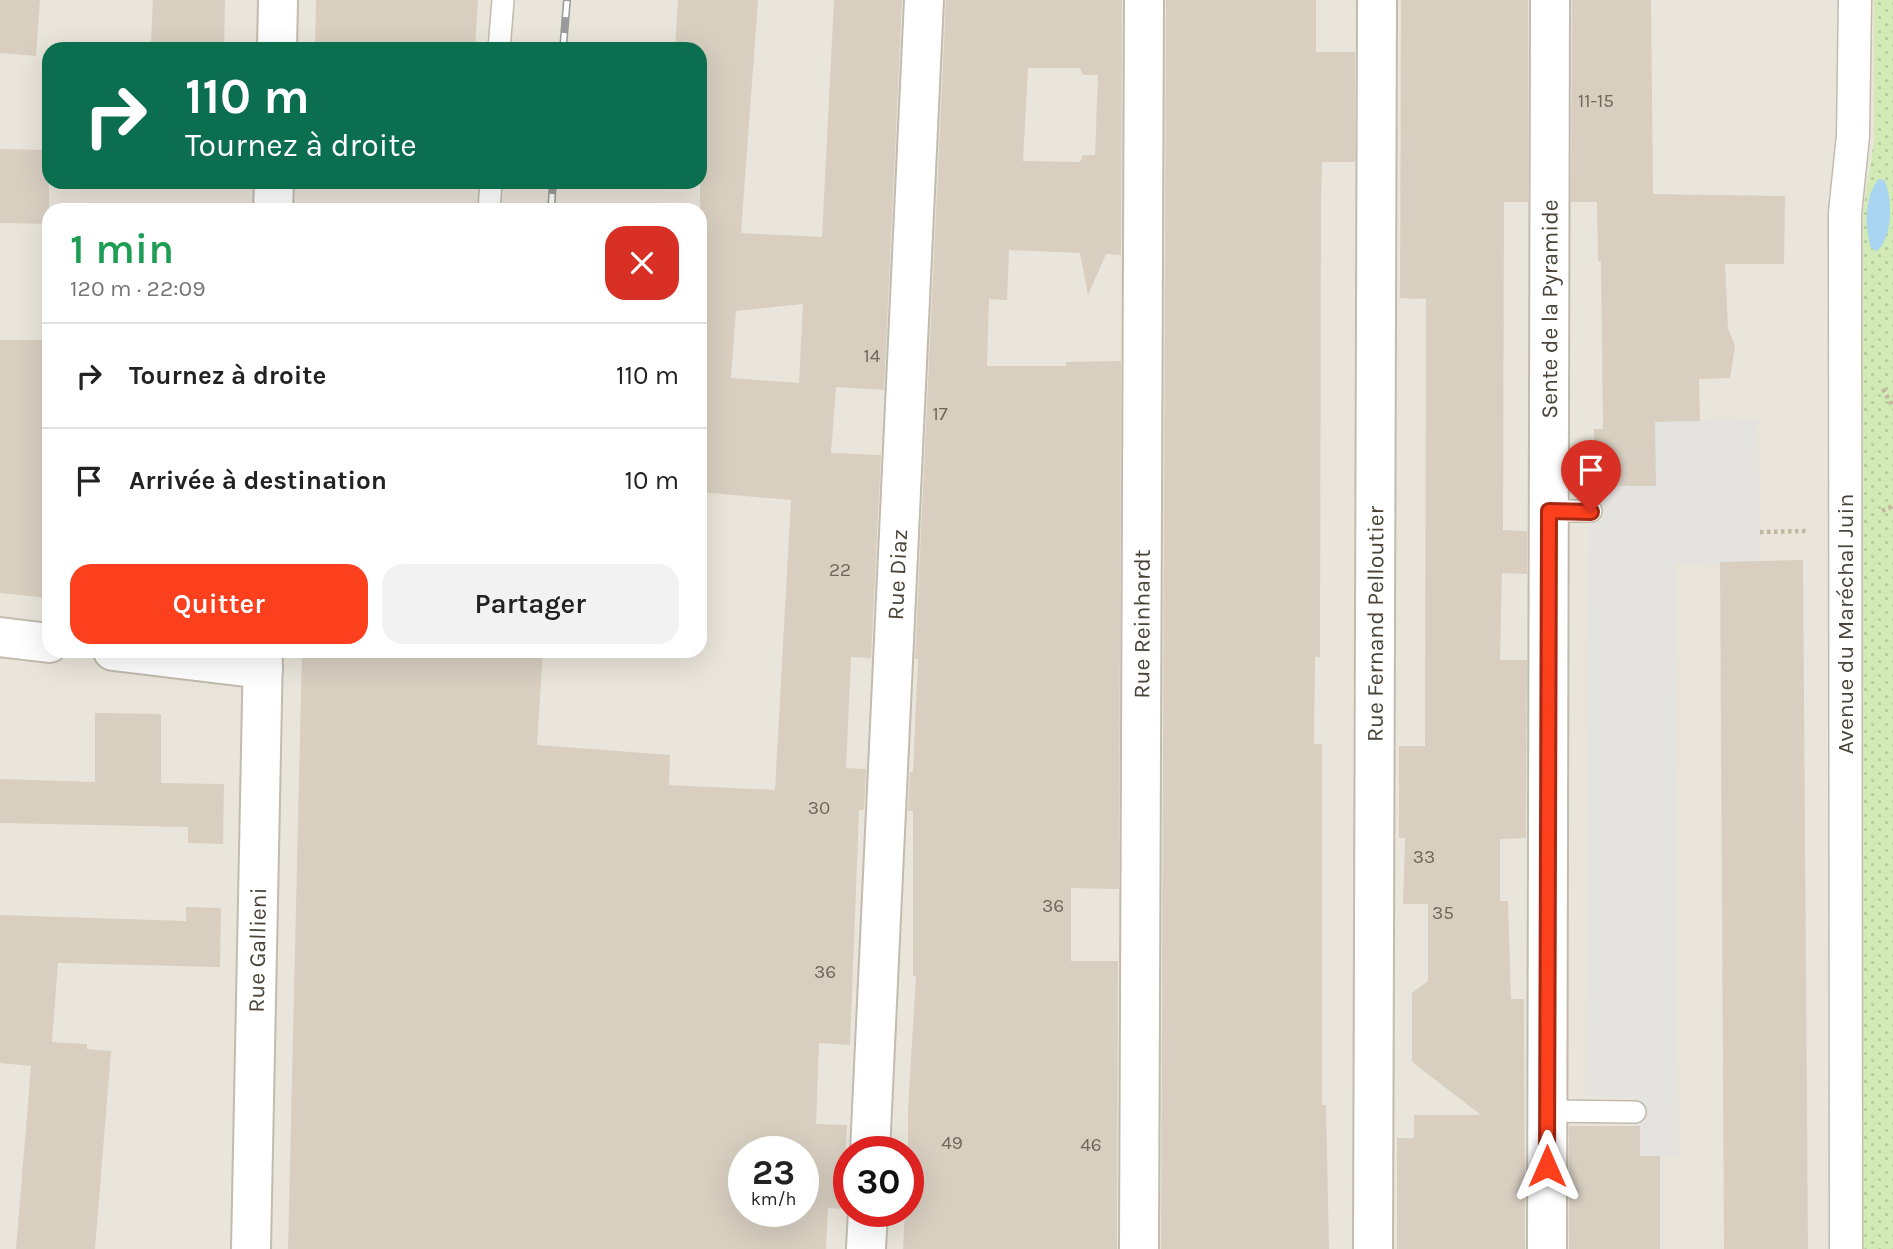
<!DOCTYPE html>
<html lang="fr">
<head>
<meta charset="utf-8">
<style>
	:root { --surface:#fff; --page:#f2f2f2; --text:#222; --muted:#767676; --line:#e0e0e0; --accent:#fc3f1d }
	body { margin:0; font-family:Karla,sans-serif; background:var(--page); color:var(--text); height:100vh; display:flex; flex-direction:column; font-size:26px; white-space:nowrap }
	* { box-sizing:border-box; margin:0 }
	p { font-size:23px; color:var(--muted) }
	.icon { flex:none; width:38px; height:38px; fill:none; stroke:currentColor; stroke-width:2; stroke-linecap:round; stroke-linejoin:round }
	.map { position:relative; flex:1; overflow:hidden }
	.sheet { position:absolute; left:42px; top:203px; width:665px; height:455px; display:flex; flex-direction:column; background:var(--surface); border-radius:21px; box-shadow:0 7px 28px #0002 }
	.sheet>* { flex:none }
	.hud { position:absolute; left:42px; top:42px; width:665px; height:147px; border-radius:21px; box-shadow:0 7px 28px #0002; background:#0b6e4f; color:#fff; overflow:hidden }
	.speed { position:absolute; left:728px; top:1136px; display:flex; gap:14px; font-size:35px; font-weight:700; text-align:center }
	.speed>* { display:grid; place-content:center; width:91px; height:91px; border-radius:50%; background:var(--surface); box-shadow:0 7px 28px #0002; line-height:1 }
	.speed small { font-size:18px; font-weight:400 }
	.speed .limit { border:10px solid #d22; background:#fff; color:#111 }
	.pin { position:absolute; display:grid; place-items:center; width:60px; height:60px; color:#fff; margin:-72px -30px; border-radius:50% 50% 50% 0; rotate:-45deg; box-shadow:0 0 7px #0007 }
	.pin .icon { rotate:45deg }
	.me { position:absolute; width:77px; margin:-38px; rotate:0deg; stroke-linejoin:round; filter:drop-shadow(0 0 5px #0008) }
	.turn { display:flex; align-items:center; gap:24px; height:147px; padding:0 28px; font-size:32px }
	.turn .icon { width:91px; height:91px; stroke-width:2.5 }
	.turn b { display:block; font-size:49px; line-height:60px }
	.round { display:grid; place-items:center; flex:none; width:74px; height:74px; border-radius:21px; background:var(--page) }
	.headline { display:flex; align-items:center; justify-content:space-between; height:119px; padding:0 28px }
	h1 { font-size:42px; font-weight:600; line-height:52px; color:#1e9e55 }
	.primary-button { display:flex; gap:14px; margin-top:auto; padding:14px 28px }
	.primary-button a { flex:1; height:80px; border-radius:21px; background:var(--accent); color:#fff; font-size:28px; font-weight:600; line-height:80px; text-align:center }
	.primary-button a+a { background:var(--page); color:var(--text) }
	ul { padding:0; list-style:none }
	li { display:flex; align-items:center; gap:21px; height:105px; padding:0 28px; border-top:2px solid var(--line) }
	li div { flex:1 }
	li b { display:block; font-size:26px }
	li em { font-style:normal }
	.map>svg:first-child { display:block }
	.residential { fill:#eae5da; fill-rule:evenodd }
	.grass { fill:url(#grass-dots) }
	.parking { fill:#e5e3e0 }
	.water { fill:#a9d4f2 }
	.building { fill:#d8cfc1; fill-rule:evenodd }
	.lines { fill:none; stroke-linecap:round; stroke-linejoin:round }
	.service-casing { stroke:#c2bbae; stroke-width:24 }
	.pedestrian-casing { stroke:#c2bbae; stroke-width:35 }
	.minor-casing { stroke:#c2bbae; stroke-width:42 }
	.tertiary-casing { stroke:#c2bbae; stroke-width:42 }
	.path { stroke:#c4b79f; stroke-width:4.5; stroke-dasharray:3.5 3.5; stroke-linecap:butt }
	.service { stroke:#fff; stroke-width:21 }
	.pedestrian { stroke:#fff; stroke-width:32 }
	.minor { stroke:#fff; stroke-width:38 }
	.tertiary { stroke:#fff; stroke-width:38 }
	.rail-casing { stroke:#9a9a9a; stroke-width:8 }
	.rail { stroke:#fff; stroke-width:5; stroke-dasharray:16; stroke-linecap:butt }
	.route-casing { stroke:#a42913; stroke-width:18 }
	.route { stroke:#fc3f1d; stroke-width:12 }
	.labels { text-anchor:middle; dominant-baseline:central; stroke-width:7; stroke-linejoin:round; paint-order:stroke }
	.number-label { font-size:19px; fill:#6e675b }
	.street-label { font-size:23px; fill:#4b4439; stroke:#fff }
</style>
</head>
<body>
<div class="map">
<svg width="1893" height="1249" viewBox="0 0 1893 1249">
	<defs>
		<pattern id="grass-dots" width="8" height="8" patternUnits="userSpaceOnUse" patternTransform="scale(1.75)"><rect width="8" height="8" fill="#d2eab5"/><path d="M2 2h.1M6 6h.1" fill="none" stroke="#b6ca9c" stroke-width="1.8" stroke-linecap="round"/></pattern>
	</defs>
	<rect width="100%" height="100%" fill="#f6f3ec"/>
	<path class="residential" d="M0,0H1893V1249H0ZM49,49H700V182H49ZM49,210H700V651H49ZM744,1152H803V1211H744ZM849,1152H908V1211H849Z"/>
	<path class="grass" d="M1874,0H1893V1249H1857L1863,212L1874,141Z"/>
	<path class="parking" d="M1758,419L1761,561L1721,562L1720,564L1675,563L1679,1157L1640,1156V1127L1635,1126V1097H1585L1589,537L1594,486H1655V422Z"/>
	<path class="water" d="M1879,179L1884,180C1893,198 1893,237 1877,251L1871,248C1865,227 1864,196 1879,179Z"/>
	<path class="building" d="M0,0H40L36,56L0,53Z
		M153,0H225L224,49H162L163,43L151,42Z
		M316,0H478L475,49H315Z
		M678,0H758L741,233L822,237L834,0H902L884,390L836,387L831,453L881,455L871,658L851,657L846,768L866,769L864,810H859L850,1045L819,1043L816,1124L847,1125L843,1209L828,1208L826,1249H288L302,651H543L537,745L670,755L669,785L775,790L791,500L700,492V49H675ZM803,304L799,383L731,378L736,311ZM744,1152H803V1211H744Z
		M946,0H1122L1121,255L1106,254L1088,295L1080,253L1009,250L1007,300L989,299L987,366H1066V362L1121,361L1119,889L1071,888V961H1118L1117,1249H903L905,1211H908V1109L916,976H913V811H908L910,772H913L918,659H915ZM1028,68H1080L1083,75H1098L1095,155H1083L1080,162L1023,161Z
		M1166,0H1316V52H1355V162H1322L1321,205L1320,657H1315L1314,744H1322V1105H1326L1329,1249H1161Z
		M1401,0H1528V202H1504L1503,530L1527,531V574L1502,573L1500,660H1527L1526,838L1500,839V901H1508L1511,999H1524L1525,1249H1397V1138H1414V1115H1481L1412,1062V993L1428,981V904H1403L1405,838H1399V746H1425L1426,299L1400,298Z
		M1572,0H1651L1653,194L1785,196L1784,264H1725L1728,328L1735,346L1730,378L1699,379L1700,421L1655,422L1656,486H1594V429H1603L1601,261H1598L1597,202H1571Z
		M0,149L49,150V224L0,223Z
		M0,340H49V598L0,593Z
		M1803,560L1808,1249H1724L1720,562Z
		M95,713L161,714V783L224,784L223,844L188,843V827L0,823V779L95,782Z
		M186,907L221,908L220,967L58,963L52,1042L87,1044V1049L111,1051L95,1249H16L31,1066L0,1063V915L186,921Z
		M1569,1126H1640V1156H1660V1249H1569Z"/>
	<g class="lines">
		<g class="service-casing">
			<path id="service" d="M499,49L503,0
				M489,210L491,182
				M1549,511H1591
				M1547,1111L1635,1112"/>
		</g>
		<g class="pedestrian-casing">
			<path id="pedestrian" d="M1846,1249L1845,213L1853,136L1855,0"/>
		</g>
		<g class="minor-casing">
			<g id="minor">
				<path d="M0,637L49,643"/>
				<path d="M113,651L263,669"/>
				<path id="s1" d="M870,1152L924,0"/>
				<path d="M866,1249L868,1211"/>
				<path id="s2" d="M1139,1249L1144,0"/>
				<path id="s3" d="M1373,1249L1377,0"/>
				<path id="s4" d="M1547,1249L1550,0"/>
			</g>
		</g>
		<g class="tertiary-casing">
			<g id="tertiary">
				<path d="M277,49L278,0"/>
				<path d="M273,210L274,182"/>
				<path id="s5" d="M251,1249L263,651"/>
			</g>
		</g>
		<path class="path" d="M1883,389L1893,407
			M1882,511L1893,506
			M1760,532L1808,531"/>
		<use href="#service" class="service"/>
		<use href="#pedestrian" class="pedestrian"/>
		<use href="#minor" class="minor"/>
		<use href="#tertiary" class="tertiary"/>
		<g class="rail-casing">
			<path id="rail" d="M563,49L567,0
				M551,210L553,182"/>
		</g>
		<use href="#rail" class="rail"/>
	</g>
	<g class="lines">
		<g class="route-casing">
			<path id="route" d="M1547,1166L1549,511L1591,512"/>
		</g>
		<use href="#route" class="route"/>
	</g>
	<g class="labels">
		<g class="number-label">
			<text x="1596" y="101">11-15</text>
			<text x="872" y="356">14</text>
			<text x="940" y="414">17</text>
			<text x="840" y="570">22</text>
			<text x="819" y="808">30</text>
			<text x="1424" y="857">33</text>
			<text x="1053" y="906">36</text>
			<text x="1443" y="913">35</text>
			<text x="825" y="972">36</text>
			<text x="952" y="1143">49</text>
			<text x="1091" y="1145">46</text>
		</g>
		<g class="street-label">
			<text stroke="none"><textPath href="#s4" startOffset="940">Sente de la Pyramide</textPath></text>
			<text stroke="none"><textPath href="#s1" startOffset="578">Rue Diaz</textPath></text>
			<text stroke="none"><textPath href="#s2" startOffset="625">Rue Reinhardt</textPath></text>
			<text stroke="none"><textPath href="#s3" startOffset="625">Rue Fernand Pelloutier</textPath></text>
			<text transform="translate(1845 624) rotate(-90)">Avenue du Maréchal Juin</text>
			<text stroke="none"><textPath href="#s5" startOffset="299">Rue Gallieni</textPath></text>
		</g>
	</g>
</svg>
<div class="speed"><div>23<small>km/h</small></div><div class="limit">30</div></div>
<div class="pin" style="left:1591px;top:512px;background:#d93025"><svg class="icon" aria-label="arrive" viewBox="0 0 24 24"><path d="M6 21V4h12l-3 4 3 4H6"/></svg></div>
<svg class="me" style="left:1547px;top:1166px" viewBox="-20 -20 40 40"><path d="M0-17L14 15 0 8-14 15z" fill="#fc3f1d" stroke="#fff" stroke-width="4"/></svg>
<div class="hud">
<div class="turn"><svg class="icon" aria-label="right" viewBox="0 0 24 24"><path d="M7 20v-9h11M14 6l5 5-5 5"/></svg><div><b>110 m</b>Tournez à droite</div></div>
</div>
<section class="sheet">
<div class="headline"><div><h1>1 min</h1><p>120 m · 22:09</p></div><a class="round" style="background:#d93025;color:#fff"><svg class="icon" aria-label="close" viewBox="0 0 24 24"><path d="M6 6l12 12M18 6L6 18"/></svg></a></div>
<ul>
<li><svg class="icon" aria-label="right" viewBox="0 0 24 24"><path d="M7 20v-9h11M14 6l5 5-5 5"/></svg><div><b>Tournez à droite</b></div><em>110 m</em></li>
<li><svg class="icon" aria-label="arrive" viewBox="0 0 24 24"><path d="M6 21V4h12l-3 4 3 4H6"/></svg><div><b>Arrivée à destination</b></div><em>10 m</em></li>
</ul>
<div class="primary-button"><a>Quitter</a><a>Partager</a></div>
</section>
</div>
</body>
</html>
